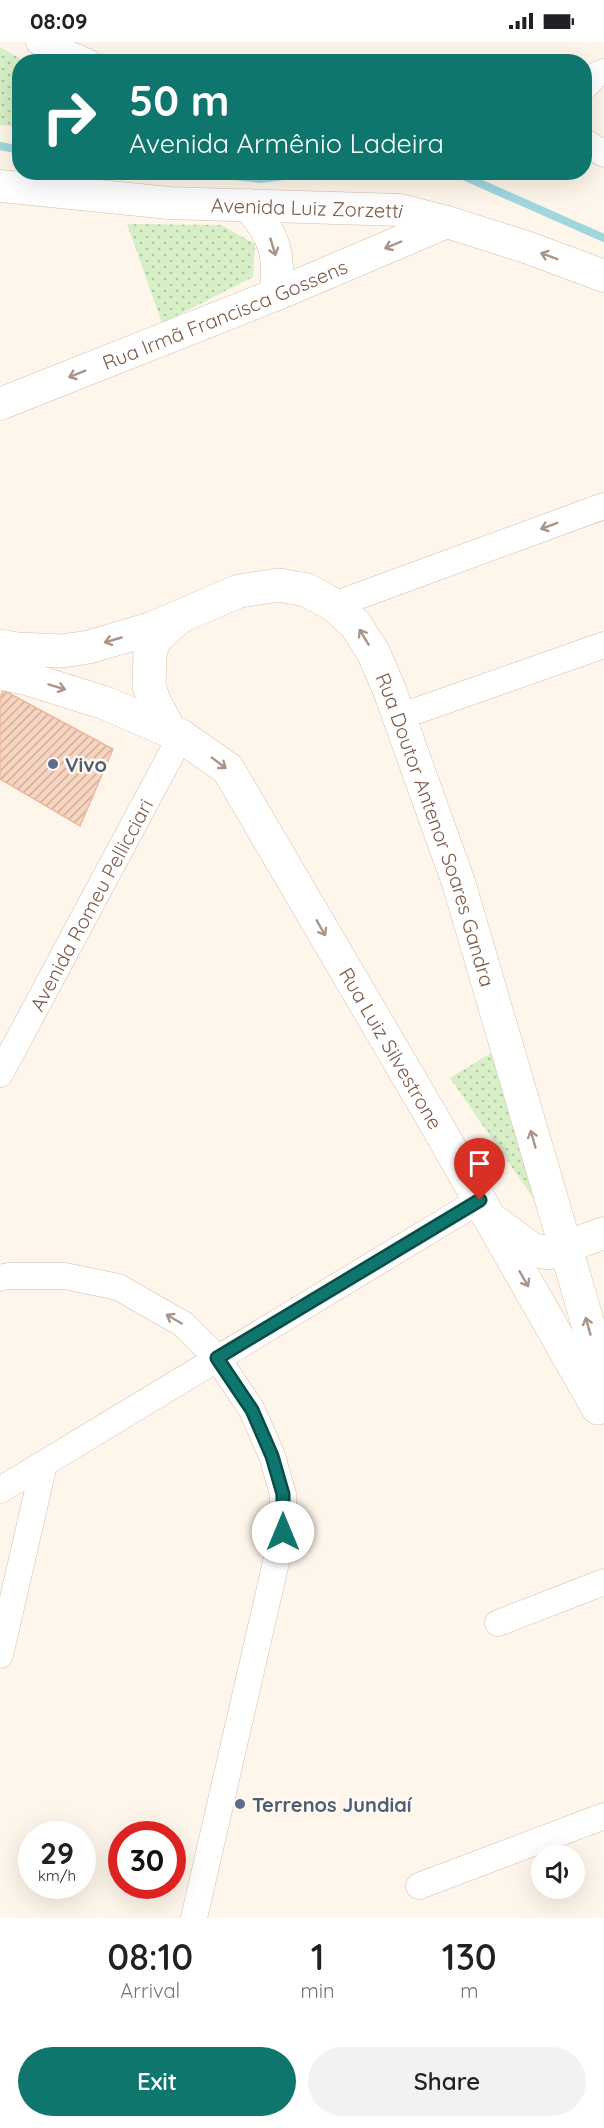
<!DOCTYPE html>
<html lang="en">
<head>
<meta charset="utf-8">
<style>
	:root { --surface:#fff; --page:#f2f2f2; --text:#202124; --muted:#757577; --accent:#0f766e }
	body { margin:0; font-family:Quicksand,sans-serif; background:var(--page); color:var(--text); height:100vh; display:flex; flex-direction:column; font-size:22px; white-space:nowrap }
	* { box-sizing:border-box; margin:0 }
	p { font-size:20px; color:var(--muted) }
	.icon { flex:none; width:33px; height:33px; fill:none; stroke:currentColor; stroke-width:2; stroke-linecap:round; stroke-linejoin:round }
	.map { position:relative; height:1876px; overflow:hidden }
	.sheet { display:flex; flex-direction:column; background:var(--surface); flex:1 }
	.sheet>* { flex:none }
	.banner { position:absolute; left:12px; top:12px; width:580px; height:126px; border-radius:24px; box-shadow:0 6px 24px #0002; background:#0f766e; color:#fff; overflow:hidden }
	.tools { position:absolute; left:531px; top:1803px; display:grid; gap:12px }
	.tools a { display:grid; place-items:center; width:54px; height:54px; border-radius:50%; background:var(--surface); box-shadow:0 6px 24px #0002; font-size:30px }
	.speed { position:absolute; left:18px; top:1779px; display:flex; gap:12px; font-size:30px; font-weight:700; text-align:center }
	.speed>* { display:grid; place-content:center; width:78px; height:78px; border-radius:50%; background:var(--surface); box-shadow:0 6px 24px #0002; line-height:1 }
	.speed small { font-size:15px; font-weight:400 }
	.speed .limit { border:9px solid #d22; background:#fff; color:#111 }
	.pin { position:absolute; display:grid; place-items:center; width:51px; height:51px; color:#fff; margin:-62px -26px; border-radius:50% 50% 50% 0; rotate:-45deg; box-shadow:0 0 6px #0007 }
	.pin .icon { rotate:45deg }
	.me { position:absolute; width:66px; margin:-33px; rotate:0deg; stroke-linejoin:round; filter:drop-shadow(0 0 4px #0008) }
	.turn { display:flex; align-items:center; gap:21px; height:126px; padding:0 18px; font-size:27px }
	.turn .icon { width:78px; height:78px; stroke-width:2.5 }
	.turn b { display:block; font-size:42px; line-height:51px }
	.eta { display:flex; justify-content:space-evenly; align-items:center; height:102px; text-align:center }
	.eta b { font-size:36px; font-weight:600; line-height:42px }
	.button { display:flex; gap:12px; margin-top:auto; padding:12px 18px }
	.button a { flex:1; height:69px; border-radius:36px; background:var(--accent); color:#fff; font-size:24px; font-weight:600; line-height:69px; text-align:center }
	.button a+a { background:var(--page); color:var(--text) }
	.status { display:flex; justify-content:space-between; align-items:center; height:42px; padding:0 30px; background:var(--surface); direction:ltr }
	.status svg { height:16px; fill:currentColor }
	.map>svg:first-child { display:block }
	.green { fill:url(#green-dots) }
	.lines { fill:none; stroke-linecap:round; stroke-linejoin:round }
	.stream { stroke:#a0d6de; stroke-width:8 }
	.building { fill:url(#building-hatch); stroke:#ebba9d; stroke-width:1.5 }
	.minor-casing { stroke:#d3bdad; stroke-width:27 }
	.tertiary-casing { stroke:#d3bdad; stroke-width:33 }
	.secondary-casing { stroke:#d9c0ad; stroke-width:34 }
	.minor { stroke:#fff; stroke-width:26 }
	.tertiary { stroke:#fff; stroke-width:32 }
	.secondary { stroke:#fff; stroke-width:33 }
	.oneway { stroke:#aa9489 }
	.route-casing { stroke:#0a4d48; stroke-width:15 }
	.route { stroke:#0f766e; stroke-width:10 }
	.service-dot { fill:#5c6f8a; stroke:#fffaf2; stroke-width:2 }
	.labels { text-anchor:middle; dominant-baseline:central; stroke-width:5; stroke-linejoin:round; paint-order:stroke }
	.street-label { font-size:20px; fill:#7d5b49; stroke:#fffaf2 }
	.service-label { font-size:20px; font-weight:bold; fill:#4e5e75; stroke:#fffaf2; text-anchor:start }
</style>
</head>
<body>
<div class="status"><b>08:09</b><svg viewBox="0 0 49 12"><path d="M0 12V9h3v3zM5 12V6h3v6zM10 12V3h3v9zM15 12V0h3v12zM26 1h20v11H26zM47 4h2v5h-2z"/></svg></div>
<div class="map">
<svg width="604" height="1876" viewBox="0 0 604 1876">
	<defs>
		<pattern id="green-dots" width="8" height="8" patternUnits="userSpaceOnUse" patternTransform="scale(1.5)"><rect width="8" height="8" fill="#d7efc6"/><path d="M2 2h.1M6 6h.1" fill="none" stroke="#b4c5a3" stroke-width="1.8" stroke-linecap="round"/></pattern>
		<pattern id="building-hatch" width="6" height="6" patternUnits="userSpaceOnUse" patternTransform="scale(1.5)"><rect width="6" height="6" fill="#f7d4bf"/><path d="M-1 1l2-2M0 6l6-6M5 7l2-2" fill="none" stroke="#cdaf9d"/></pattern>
	</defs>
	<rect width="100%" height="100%" fill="#fef6ea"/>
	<path class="green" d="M0,5L24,19L20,20L19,85L0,83Z
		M127,182L221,183L255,202L253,235L162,281Z
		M491,1011L528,1124L534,1157L450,1036Z"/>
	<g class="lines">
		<path class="stream" d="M0,104L20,108
			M200,130L261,137L314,130
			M444,130L459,132L604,196"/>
	</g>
	<path class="building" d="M3,648L113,707L80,784L0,737V656Z"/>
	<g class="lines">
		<g class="minor-casing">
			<g id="minor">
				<path d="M39,0L88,20"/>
				<path d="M585,44L595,34L604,30"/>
				<path d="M585,100L604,112"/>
				<path d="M334,563L604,464"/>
				<path d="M399,675L604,603"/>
				<path id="s1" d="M0,1032L181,694"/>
				<path d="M0,1236L8,1234H65L118,1245L183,1282L217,1316L252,1368L272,1414L283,1452V1490L194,1876"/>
				<path d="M0,1448L480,1158"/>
				<path d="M498,1581L604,1540"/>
				<path d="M0,1613L44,1422"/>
				<path d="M419,1844L604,1774"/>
			</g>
		</g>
		<g class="tertiary-casing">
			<g id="tertiary">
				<path id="s2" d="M0,144L169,161L400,168L447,180L529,206L604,234"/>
				<path d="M248,163C275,194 281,213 275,253"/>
				<path id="s3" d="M0,362L275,253L447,180"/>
				<path d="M565,1205L604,1191"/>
			</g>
		</g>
		<g class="secondary-casing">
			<g id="secondary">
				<path id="s4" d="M0,604L17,607L62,609L89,605L153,586L239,549L279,543L307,548L334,563L356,583L374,612L389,647L459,842L598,1316L604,1362"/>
				<path id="s5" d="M0,631L25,636L105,661L181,694L228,727L432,1075L598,1366"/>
				<path d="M170,689L154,659L149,644L150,611L155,597L177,577"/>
				<path d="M498,1182L531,1207L548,1211L565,1205"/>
			</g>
		</g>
		<use href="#minor" class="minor"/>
		<use href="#tertiary" class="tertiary"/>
		<use href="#secondary" class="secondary"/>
	</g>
	<defs><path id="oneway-shaft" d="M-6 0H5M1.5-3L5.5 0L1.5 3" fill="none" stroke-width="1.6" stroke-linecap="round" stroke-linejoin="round" transform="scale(1.5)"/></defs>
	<g class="oneway">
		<use href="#oneway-shaft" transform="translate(393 203) rotate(157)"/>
		<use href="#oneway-shaft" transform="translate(273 205) rotate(73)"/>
		<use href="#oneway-shaft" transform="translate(549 214) rotate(-160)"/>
		<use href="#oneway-shaft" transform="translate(77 332) rotate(158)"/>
		<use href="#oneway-shaft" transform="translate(549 484) rotate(160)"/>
		<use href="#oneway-shaft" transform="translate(364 595) rotate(-121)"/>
		<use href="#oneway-shaft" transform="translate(113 598) rotate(164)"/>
		<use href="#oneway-shaft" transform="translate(57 645) rotate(17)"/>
		<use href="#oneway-shaft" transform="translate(219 721) rotate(37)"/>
		<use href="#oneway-shaft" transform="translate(321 886) rotate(60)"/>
		<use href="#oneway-shaft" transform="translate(533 1097) rotate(-106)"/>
		<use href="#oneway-shaft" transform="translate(524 1237) rotate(60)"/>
		<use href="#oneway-shaft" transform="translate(174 1277) rotate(-150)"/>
		<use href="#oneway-shaft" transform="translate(588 1284) rotate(-106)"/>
	</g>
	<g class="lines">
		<g class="route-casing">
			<path id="route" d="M283,1490V1452L272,1414L252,1368L217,1316L480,1158"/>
		</g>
		<use href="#route" class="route"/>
	</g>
	<g class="service-dot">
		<circle cx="53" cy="722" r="6"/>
		<circle cx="240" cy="1762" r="6"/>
	</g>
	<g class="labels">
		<g class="street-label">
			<text stroke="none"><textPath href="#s2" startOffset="308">Avenida Luiz Zorzetti</textPath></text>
			<text stroke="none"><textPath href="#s3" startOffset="242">Rua Irmã Francisca Gossens</textPath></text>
			<text stroke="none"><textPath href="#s4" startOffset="600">Rua Doutor Antenor Soares Gandra</textPath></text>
			<text stroke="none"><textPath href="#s1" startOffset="192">Avenida Romeu Pellicciari</textPath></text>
			<text stroke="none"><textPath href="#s5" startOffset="573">Rua Luiz Silvestrone</textPath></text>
		</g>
		<g class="service-label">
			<text x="65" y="722">Vivo</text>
			<text x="252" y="1762">Terrenos Jundiaí</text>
		</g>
	</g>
</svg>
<div class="tools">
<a><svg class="icon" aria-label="sound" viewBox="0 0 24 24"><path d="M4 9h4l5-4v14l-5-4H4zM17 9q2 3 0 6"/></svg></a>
</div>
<div class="speed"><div>29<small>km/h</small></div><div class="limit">30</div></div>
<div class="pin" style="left:480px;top:1158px;background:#d93025"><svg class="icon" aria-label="arrive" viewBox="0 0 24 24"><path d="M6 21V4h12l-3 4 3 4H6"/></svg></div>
<svg class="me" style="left:283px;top:1490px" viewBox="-20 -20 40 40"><circle r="19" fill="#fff"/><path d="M0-13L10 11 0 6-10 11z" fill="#0f766e"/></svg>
<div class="banner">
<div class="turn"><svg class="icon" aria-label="right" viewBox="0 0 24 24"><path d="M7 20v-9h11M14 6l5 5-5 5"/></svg><div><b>50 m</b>Avenida Armênio Ladeira</div></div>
</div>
</div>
<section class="sheet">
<div class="eta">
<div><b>08:10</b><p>Arrival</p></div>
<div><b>1</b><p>min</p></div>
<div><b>130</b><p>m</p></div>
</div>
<div class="button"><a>Exit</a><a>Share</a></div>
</section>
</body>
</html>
